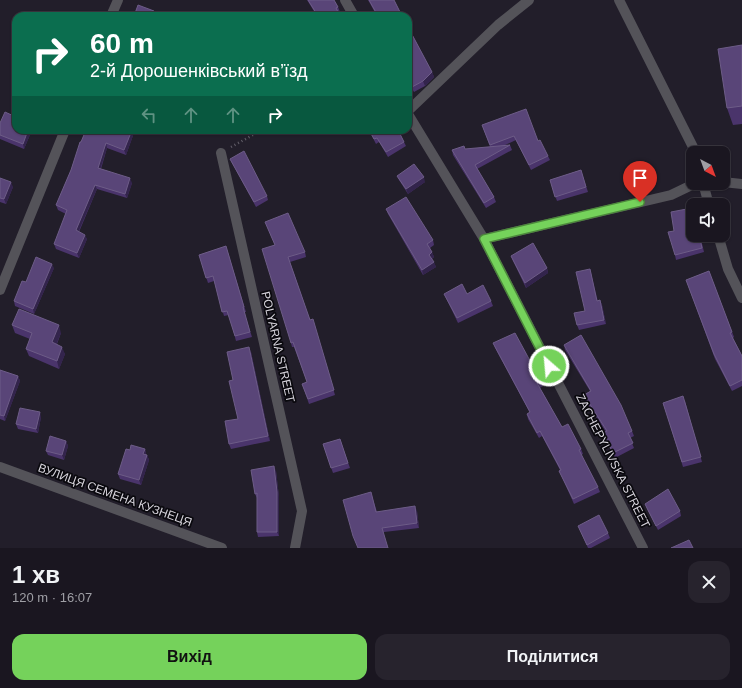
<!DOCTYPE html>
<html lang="uk">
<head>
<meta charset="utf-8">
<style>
	:root { --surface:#1a1620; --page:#27232d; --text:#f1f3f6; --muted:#9f9fa5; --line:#38353e; --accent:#75d25b }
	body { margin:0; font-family:Arial,sans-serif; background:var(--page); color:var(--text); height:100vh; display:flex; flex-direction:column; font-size:15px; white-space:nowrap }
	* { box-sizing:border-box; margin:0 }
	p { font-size:13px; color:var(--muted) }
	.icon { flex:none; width:22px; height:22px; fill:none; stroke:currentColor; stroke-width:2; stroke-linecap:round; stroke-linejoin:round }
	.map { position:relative; height:548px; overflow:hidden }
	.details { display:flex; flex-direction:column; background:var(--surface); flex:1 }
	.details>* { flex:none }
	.banner { position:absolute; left:12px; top:12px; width:400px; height:122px; border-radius:12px; box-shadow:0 1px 3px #0004,0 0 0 1px var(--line); background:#0b6e4f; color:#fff; overflow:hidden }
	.needle { width:26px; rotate:139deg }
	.fabs { position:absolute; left:686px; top:146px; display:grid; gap:8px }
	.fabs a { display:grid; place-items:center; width:44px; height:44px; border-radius:8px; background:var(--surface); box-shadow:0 1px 3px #0004,0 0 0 1px var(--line); font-size:20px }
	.pin { position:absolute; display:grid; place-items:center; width:34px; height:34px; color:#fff; margin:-41px -17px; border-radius:50% 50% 50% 0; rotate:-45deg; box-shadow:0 0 4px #0007 }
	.pin .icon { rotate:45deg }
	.me { position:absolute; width:44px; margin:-22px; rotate:333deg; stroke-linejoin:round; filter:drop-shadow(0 0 3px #0008) }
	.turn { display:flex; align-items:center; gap:14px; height:84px; padding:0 12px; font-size:18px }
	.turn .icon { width:52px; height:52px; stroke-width:2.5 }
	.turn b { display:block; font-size:28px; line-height:34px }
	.lanes { display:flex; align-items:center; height:38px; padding:0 12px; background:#0003; justify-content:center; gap:20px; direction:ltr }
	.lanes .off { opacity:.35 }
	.round { display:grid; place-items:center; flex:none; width:42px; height:42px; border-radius:12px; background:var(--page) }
	.head { display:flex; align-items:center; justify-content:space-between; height:68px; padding:0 12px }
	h1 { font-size:24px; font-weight:700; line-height:30px }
	.action { display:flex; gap:8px; margin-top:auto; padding:8px 12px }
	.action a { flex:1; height:46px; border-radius:12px; background:var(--accent); color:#111; font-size:16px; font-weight:700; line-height:46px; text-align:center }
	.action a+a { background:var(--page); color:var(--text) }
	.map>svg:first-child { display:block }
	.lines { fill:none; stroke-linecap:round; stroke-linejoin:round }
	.path { stroke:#635f6a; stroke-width:2.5; stroke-dasharray:1 3; stroke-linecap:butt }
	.minor { stroke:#545359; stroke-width:10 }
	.wall { fill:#4a346b }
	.shaded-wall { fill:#33244c }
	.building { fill:#594578; stroke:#6d5c87 }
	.route-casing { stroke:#4c883b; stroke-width:10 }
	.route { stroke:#75d25b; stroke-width:7 }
	.labels { text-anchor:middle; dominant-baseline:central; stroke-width:3.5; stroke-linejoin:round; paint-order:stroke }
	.street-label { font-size:12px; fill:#d7d4dc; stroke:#0a090e }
</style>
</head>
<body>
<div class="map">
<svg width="742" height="548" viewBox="0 0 742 548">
	<rect width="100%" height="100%" fill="#221e2a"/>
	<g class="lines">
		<path class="path" d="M231,147L262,130"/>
		<path class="minor" d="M345,0L354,16
			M619,0L696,153
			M111,16L118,0
			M408,111L498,25L529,0
			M408,114L484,239L643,548
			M221,153L302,511L295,548
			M723,182L742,184
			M703,183L709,205
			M718,235L728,269L742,298
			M484,239L671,195L696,183
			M0,290L65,130
			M0,467L222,548"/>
	</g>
	<path class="wall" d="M307,0H334L338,7L340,12L338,13L340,16H317Z
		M368,0H394L402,16H377Z
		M408,27L432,72L434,77L425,86L414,92L408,82Z
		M742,45V124L733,125L727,108Z
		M0,123L16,130H32L24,149L0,139Z
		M482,125L538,141L548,156L550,160L531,170L516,140L503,146L510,145L512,150L477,169L494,197L496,202L486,208L453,155L452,150L490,147Z
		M135,130L126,155L107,148L101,169L132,183L127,198L97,189L79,232L87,239L79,258L56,249L54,244L66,214L58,210L56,205L71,170L81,142Z
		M221,130H230L223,134Z
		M369,130H398L406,146L388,157L379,142L376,144Z
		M230,159L267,196L268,200L256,207L232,163Z
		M581,170L588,192L557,201L550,180Z
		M397,176L425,182L408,194L399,180Z
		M0,178L13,187L6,204L0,202Z
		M386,209L433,240L434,245L430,248L434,257L432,259L436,267L423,275L388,214Z
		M265,222L305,252L306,257L290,262L310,320L314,324L335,395L309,404L302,384L307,382L294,347H292L291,343L275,245Z
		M700,235L704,252L676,260L675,255Z
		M226,246L246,312H244L252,337L236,341L229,315L224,316L214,281L208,283L199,255Z
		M511,256L547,268L548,273L526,288L513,261Z
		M54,268L34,314L15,306L14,301L26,282Z
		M590,269L591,273L597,300H600L602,305L606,324L579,330L577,325L585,311Z
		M709,271L734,337L733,338L742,356V386L732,391L715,359L686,280Z
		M444,294H467L491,301L493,306L458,323L446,298Z
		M12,325L61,333L57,344L65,354L59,369L29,356L26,349L30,339L15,333Z
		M493,343L541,381L543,386L540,388L562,427L581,449L583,454L581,455L598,487L600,492L574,504L561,475L559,471L560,470L542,436L539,438L528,419L527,414L530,413L495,348Z
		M564,345L632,431L634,436L630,438L634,448L615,458L603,433L606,432L585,400L584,395L590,391L565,350Z
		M251,352L270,441L231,449L229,444L238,419L233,380Z
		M0,370L18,376L20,381L5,421L0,419Z
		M685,401L702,462L683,467L663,403Z
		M41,417L38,433L18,429L16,424Z
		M340,439L350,468L333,473L323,444Z
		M66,441L68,446L64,460L48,455L46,451Z
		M145,449L146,454V455H147L149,460L141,485L120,479L118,474L130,450Z
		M276,471L279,497V536L258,537L257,532V498L255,494Z
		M372,496L377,512L417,511L419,528L384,532L358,548Z
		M645,504L680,511L681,516L658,530L647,509Z
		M578,526L608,533L610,538L591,548H588Z"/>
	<path class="shaded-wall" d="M154,11L155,15V16H152Z
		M432,72L434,77L425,86L423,81Z
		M28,130H32L24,149L23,144Z
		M132,130H135L126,155L124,150Z
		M106,143L107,148L99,173L98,168Z
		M424,177L425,182L408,194L406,189Z
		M130,178L132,183L127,198L125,194Z
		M11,182L13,187L6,204L4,199Z
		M95,185L97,189L77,235L76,230Z
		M85,235L87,239L79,258L77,253Z
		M432,252L434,257L431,259L429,255Z
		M434,262L436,267L423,275L422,270Z
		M52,264L54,268L34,314L33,309Z
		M547,268L548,273L526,288L525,283Z
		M590,269L599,305L597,301Z
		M600,300L602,305L606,324L604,320Z
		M59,325L61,333L54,350L52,342Z
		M62,347L65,354L59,369L57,361Z
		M249,347L251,352L270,441L268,436Z
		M18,376L20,381L5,421L4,416Z
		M40,412L41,417L38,433L36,429Z
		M66,441L68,446L64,460L62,455Z
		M145,449L146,454L145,459L143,454Z
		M147,455L149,460L141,485L139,480Z
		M274,466L276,471L279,497V536L277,532Z
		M415,506L417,511L419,528L417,523Z"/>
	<path class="building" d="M308,0H334L338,7L336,8L340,16H318Z
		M369,0H394L402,16H378Z
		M138,5L154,11L152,16H134Z
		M408,27L432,72L423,81L412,87L408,80V73L409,72L408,70Z
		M742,45V106L727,108L718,49Z
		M526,109L538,141L540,140L548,156L529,165L514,136L490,145L482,125Z
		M5,112L16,117V130H28L23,144L0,135V123Z
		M86,130H132L124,150L106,143L98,168L130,178L125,194L95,185L76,230L85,235L77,253L54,244L67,210L56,205L71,170L80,142H81Z
		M369,130H398L404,142L386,152L377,138L374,139Z
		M510,145L475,165L494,197L484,203L452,150L464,146L465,149Z
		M244,151L267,196L254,202L230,159Z
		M414,164L424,177L406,189L397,176Z
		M581,170L586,187L555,197L550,180Z
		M0,178L11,182L4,199L0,198Z
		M406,197L433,240L427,244L432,252L429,255L434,262L422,270L386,209Z
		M692,208L693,211V235H699L702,248L675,255L668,232L674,231L671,212Z
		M288,213L305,252L288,257L310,320L313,319L334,390L308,399L302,384L307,382L293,342L291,343L262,249L275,245L265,222Z
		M533,243L547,268L525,283L511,256Z
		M226,246L244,307H243L250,332L235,336L227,311L222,312L213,276L206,278L199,255Z
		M36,257L52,264L33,309L14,301L22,281L26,282Z
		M590,269L597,301L600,300L604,320L577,325L574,313L585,311L576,272Z
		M709,271L732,332L730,333L742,356V380L730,386L714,354L686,280Z
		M462,284L467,294L483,285L491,301L457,318L444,294Z
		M19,309L59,325L52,342L62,347L57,361L26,349L32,333L12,325Z
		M515,333L541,381L537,383L562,427L568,424L581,449L579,450L598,487L573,499L559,471L561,470L540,431L537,433L527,414L530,412L493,343Z
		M581,335L621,405L632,431L628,433L633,443L613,453L603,433L607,431L584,395L591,391L564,345Z
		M249,347L268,436L229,444L225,421L238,419L229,381L233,380L227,352Z
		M0,370L18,376L4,416L0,415Z
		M683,396L701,457L682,462L663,403Z
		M20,408L40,412L36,429L16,424Z
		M50,436L66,441L62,455L46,451Z
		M340,439L348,463L331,468L323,444Z
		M131,445L145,449L143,454L147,455L139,480L118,474L126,449L130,450Z
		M274,466L277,492V532H257V493L255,494L251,470Z
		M668,489L680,511L656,526L645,504Z
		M371,492L376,512L415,506L417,523L382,528L388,548H358L353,536L343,500Z
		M599,515L608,533L587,545L578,526Z
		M689,540L693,548H671Z"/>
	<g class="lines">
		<g class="route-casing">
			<path id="route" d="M549,366L484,239L640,202"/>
		</g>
		<use href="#route" class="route"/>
	</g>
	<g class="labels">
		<g class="street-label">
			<text transform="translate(278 347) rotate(77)">POLYARNA STREET</text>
			<text transform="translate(613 461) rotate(63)">ZACHEPYLIVSKA STREET</text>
			<text transform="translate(115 495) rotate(20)">ВУЛИЦЯ СЕМЕНА КУЗНЕЦЯ</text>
		</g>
	</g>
</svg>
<div class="fabs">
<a><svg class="needle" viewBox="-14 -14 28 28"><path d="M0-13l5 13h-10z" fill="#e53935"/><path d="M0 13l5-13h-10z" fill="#9f9fa5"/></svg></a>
<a><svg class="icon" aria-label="sound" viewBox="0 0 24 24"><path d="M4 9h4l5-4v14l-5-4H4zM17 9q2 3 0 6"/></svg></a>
</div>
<div class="pin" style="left:640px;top:202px;background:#d93025"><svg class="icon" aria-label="arrive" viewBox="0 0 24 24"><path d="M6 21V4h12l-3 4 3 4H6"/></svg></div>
<svg class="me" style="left:549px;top:366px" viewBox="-20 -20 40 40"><circle r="17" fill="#75d25b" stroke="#fff" stroke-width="3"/><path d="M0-11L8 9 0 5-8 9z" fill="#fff"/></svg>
<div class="banner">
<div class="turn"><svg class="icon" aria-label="right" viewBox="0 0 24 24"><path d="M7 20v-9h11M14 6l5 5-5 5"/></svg><div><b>60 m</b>2-й Дорошенківський в’їзд</div></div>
<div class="lanes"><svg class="icon off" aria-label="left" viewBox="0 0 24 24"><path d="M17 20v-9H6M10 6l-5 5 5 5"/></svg><svg class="icon off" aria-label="ahead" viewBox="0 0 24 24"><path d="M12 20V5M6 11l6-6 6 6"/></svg><svg class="icon off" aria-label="ahead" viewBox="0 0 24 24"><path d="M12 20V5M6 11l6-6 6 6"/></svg><svg class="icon" aria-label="right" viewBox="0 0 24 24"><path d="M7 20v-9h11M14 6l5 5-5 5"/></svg></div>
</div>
</div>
<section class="details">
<div class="head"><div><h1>1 хв</h1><p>120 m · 16:07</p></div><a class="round"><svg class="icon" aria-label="close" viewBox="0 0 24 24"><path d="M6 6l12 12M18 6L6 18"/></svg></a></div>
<div class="action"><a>Вихід</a><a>Поділитися</a></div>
</section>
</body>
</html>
